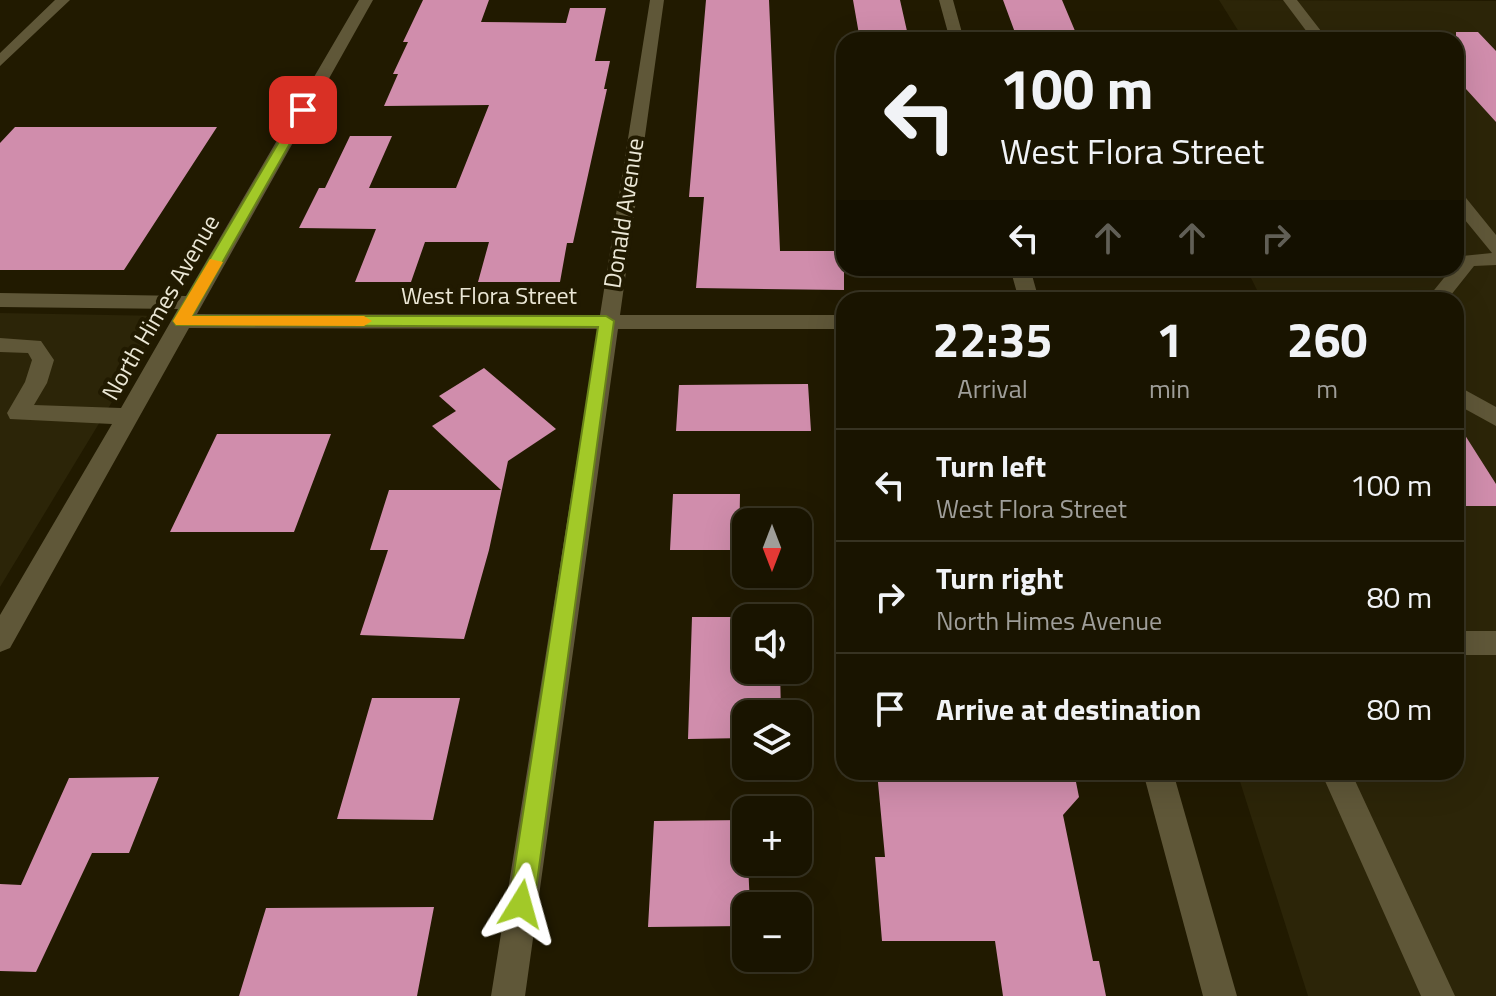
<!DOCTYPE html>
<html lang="en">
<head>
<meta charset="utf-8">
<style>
	:root { --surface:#191400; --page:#26210f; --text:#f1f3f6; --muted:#9f9e99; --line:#373322 }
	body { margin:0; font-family:"Titillium Web",sans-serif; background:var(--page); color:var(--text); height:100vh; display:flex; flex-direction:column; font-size:30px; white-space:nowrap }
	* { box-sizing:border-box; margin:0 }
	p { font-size:26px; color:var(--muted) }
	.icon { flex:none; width:44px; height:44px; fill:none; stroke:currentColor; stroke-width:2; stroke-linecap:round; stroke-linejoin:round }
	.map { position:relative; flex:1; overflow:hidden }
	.side { position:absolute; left:836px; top:292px; width:628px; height:488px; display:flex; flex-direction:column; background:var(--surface); border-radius:24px; box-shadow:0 8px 32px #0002,0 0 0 2px var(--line) }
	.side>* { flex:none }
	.hud { position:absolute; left:836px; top:32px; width:628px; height:244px; border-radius:24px; box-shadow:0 8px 32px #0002,0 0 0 2px var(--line); background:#191400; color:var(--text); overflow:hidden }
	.needle { width:52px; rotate:180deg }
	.controls { position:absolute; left:732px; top:508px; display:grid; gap:16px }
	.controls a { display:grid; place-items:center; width:80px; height:80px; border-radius:16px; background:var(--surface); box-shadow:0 8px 32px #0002,0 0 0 2px var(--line); font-size:40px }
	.pin { position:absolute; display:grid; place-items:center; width:68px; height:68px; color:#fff; margin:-34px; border-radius:16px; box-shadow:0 4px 12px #0006 }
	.me { position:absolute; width:88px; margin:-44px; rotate:8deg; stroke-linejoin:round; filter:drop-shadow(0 0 6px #0008) }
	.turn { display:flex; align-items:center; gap:28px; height:168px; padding:0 32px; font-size:36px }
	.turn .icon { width:104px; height:104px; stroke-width:2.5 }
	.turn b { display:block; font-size:56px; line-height:68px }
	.lanes { display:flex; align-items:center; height:76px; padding:0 32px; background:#0003; justify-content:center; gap:40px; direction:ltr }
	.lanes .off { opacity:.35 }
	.eta { display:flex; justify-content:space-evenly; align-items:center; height:136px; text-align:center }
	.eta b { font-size:48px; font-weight:700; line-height:56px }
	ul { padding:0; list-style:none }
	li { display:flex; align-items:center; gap:24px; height:112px; padding:0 32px; border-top:2px solid var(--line) }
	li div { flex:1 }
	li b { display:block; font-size:30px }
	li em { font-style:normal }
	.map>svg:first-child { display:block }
	.built { fill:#2c2508 }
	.building { fill:#d08dac }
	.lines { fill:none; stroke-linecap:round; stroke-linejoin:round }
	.minor { fill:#5f5738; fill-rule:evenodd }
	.route { fill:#a2c928; stroke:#69831a; stroke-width:2 }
	.slow { fill:#f59e0b }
	.labels { text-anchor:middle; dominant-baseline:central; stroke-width:8; stroke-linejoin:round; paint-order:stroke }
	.street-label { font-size:24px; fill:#ebe7d5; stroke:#211a00 }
</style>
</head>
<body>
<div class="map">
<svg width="1496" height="996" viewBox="0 0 1496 996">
	<rect width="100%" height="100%" fill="#211a00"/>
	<path class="built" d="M1219,0L1496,1V996H1308L1237,772H1456V300H1262L1246,268H1456V40H1244Z
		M0,313L164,316L0,587Z"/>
	<path class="building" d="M423,0H489L481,22L566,23L570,8H606L595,61H610L604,89H607L573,243H567L560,282H478L489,242H425L411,282H355L376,229L299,228L319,188H325L350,136H392L369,188H456L489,105L384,106L398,74H393L408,42H403Z
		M706,0H769L780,251H844V290L696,288L704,197H689Z
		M853,0H900L909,40H860Z
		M1003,0H1062L1078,38H1017Z
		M1456,32H1478L1496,51V122L1456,78Z
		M15,127H217L124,270H0V143Z
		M484,368L556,429L508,461L489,550L464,639L360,635L388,550H370L389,490H501L432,426L456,411L439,396Z
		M808,384L811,431H676L679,385Z
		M1456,421L1496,484V506H1456Z
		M217,434H331L294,532H170Z
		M673,494H740L739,550H670Z
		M692,617H778L746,618V670H780L781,714H746V738L688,739Z
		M372,698H460L433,820L337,819Z
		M877,772H1074L1079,797L1063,815L1093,961H1099L1106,996H1003L995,941H882L875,857H885Z
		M159,777L129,853H92L36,972L0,971V884L21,885L69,778Z
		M746,820L750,906H746V926L648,927L654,821Z
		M434,907L417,996H239L266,908Z"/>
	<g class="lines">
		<path class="minor" d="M55,0H70L0,66V53Z
			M359,0H373L197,314L600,315L650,0H664L620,315H844V329H618L525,996H491L598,329L189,328L10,648L0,652V615L112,424L10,419L7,413L25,382L32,360L28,353L0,352V338L41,341L54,360L47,383L34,405L121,408L178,309L0,307V293L186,296Z
			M939,0H953L964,40H950Z
			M1283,0H1297L1328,40H1313Z
			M1456,192L1462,193L1496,235V265L1474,266L1447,300H1426L1452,268H1456L1462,256L1492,253L1456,209Z
			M1010,268H1030L1039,300H1019Z
			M1456,385L1496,407V426L1456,404Z
			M1456,631H1496V655H1456Z
			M1143,772H1173L1237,996H1203Z
			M1321,772H1351L1455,996H1421Z"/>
	</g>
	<path class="route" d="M299,108L309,110L192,316H606L614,321L534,904L530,913L521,916L513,913L509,904L598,327L176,325L173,321Z"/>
	<path class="slow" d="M210,259L223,262L192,316H364L372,321L364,326L176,325L173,321Z"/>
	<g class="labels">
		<g class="street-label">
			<text transform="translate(623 213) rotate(-81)">Donald Avenue</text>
			<text x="489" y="295">West Flora Street</text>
			<text transform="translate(160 307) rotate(-60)">North Himes Avenue</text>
		</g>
	</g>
</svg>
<div class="controls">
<a><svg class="needle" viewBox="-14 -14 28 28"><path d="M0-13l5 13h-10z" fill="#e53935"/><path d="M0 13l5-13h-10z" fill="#9f9e99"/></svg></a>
<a><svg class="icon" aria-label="sound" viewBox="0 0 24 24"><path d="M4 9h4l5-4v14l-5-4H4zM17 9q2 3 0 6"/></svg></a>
<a><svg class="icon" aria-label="layers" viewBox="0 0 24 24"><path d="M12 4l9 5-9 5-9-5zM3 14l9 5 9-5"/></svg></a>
<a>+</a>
<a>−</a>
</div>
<div class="pin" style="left:303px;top:110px;background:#d93025"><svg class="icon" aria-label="arrive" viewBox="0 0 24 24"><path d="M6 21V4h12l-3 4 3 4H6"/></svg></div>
<svg class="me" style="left:521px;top:904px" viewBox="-20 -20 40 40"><path d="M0-17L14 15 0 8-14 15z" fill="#a2c928" stroke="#fff" stroke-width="4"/></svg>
<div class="hud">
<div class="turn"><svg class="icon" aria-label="left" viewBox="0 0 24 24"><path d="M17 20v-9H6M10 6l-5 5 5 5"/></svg><div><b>100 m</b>West Flora Street</div></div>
<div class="lanes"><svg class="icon" aria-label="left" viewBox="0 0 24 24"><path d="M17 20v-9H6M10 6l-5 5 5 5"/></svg><svg class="icon off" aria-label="ahead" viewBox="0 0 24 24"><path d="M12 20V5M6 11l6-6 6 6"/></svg><svg class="icon off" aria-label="ahead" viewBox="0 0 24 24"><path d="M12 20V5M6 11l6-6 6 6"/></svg><svg class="icon off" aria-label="right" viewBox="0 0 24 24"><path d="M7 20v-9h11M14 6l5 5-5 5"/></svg></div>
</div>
<section class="side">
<div class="eta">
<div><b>22:35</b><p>Arrival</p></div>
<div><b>1</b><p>min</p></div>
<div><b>260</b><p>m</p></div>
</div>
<ul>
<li><svg class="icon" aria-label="left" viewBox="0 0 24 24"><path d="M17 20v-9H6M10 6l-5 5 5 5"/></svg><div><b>Turn left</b><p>West Flora Street</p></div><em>100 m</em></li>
<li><svg class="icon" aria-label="right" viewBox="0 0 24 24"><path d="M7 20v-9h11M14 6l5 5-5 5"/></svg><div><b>Turn right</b><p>North Himes Avenue</p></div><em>80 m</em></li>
<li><svg class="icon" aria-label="arrive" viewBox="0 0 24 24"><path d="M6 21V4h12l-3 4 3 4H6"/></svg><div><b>Arrive at destination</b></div><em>80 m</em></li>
</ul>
</section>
</div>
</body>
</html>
